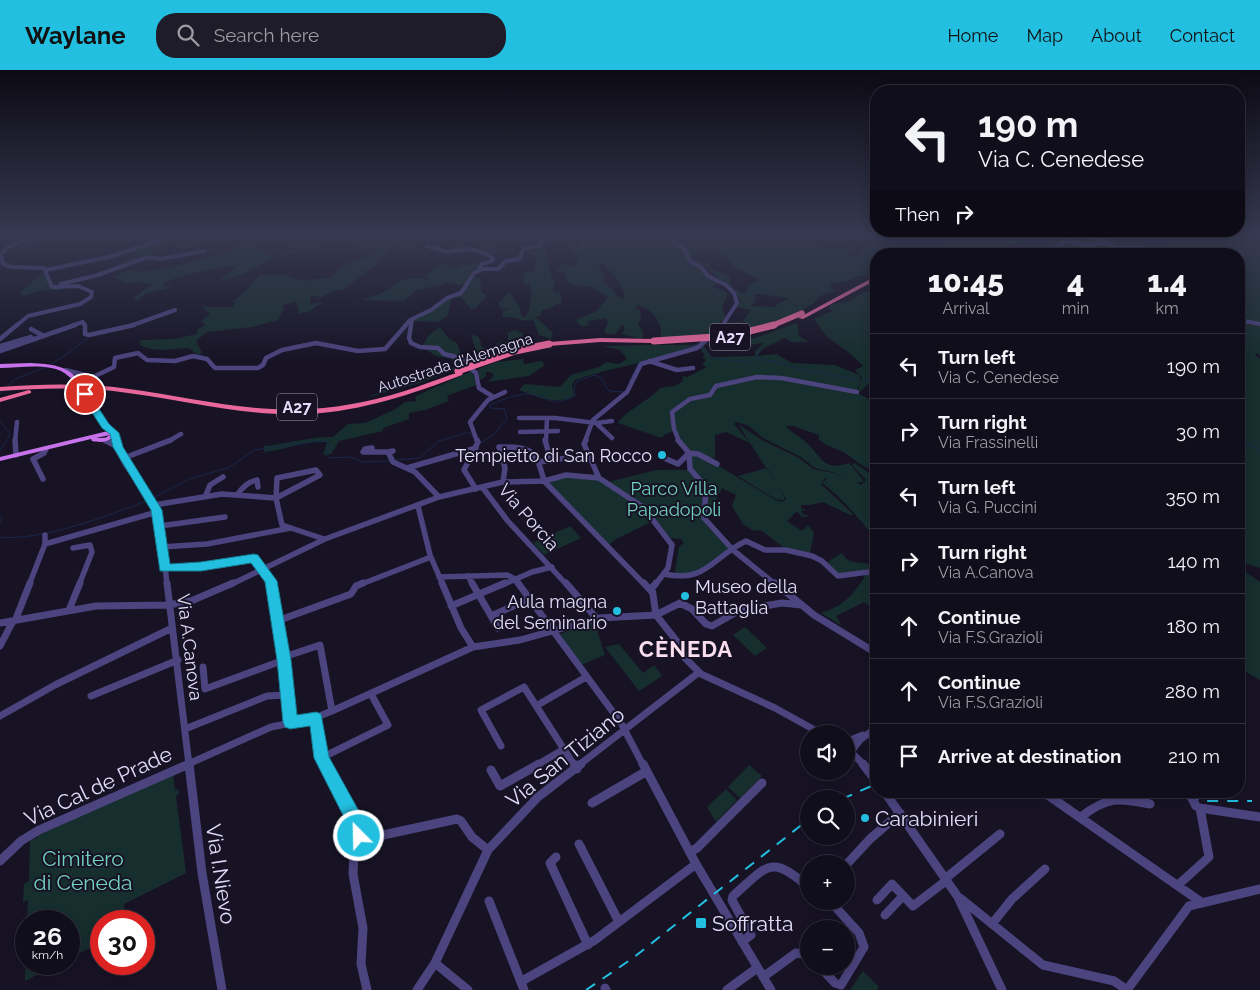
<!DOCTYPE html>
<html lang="en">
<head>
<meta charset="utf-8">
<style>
	:root { --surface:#110e1c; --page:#1e1c29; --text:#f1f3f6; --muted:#9c9ca3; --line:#302e3b; --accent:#23bfe0 }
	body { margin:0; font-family:Raleway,sans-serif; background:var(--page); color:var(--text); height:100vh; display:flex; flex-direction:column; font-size:19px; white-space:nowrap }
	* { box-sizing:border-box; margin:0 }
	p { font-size:16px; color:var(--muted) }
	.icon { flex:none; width:28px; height:28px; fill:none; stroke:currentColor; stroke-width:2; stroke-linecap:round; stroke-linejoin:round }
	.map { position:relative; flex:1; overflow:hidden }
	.details { position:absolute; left:870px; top:178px; width:375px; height:550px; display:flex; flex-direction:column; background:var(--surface); border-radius:20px; box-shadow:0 2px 12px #0003,0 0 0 1px var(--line) }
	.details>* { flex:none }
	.hud { position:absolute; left:870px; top:15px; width:375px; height:152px; border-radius:20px; box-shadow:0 2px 12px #0003,0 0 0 1px var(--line); background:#110e1c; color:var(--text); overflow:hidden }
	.controls { position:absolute; left:800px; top:655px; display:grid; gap:10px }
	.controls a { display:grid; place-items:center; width:55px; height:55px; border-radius:50%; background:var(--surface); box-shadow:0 2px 12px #0003,0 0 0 1px var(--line); font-size:25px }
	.speed { position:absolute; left:15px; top:840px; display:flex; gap:10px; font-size:25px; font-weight:700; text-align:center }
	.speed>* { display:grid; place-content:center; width:65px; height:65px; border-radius:50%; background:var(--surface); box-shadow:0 2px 12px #0003,0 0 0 1px var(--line); line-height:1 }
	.speed small { font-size:12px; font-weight:400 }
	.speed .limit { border:8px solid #d22; background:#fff; color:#111 }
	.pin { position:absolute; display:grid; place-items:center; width:42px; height:42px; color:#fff; margin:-21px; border:2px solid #fff; border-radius:50%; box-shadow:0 1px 5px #0007 }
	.me { position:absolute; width:55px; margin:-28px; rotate:337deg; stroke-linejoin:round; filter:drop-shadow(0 0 4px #0008) }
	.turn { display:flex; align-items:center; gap:18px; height:105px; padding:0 25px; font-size:22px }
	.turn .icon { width:65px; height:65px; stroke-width:2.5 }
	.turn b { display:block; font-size:35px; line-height:42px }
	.then { display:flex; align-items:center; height:48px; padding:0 25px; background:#0003; gap:10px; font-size:19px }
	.eta { display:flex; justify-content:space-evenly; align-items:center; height:85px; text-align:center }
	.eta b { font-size:30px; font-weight:800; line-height:35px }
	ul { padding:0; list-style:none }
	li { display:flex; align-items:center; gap:15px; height:65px; padding:0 25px; border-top:1px solid var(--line) }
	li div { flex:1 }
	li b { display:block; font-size:19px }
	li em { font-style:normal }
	header { display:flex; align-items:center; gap:30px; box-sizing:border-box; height:70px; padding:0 25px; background:var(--accent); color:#111 }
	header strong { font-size:24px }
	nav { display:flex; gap:28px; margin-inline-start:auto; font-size:18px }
	.search { width:350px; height:45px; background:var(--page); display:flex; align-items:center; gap:12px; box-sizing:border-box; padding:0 18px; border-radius:20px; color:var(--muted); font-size:19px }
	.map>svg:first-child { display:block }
	.green { fill:#172e2e; fill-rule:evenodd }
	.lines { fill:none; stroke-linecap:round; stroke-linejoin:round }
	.stream { stroke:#182849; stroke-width:1 }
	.river { stroke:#182849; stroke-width:7 }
	.highway-tunnel { stroke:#353145; stroke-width:5.5; stroke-dasharray:5.5 2.5; stroke-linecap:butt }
	.minor-far4 { stroke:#4b447e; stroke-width:4 }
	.minor-far3 { stroke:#4b447e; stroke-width:4.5 }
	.minor-far2 { stroke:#4b447e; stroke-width:5.5 }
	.minor-far1 { stroke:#4b447e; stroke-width:7 }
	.minor { stroke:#4b447e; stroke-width:9 }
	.major { fill:#c772eb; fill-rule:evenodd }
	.highway { fill:#e9689c; fill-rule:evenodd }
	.rail { stroke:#23bfe0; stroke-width:2; stroke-dasharray:11 9; stroke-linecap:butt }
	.minor-bridge { stroke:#4b447e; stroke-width:9 }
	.highway-bridge-far1 { stroke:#e9689c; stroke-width:5.5 }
	.highway-bridge { stroke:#e9689c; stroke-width:7 }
	.route { fill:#23bfe0; stroke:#177c92 }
	.poi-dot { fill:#23bfe0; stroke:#171325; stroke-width:2 }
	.labels { text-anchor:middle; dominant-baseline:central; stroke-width:4; stroke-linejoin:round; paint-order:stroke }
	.far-street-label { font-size:15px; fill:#e2dcfa; stroke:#171325 }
	.shield { fill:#171325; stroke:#a5a0ba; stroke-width:1 }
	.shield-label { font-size:16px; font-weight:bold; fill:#e2dcfa }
	.poi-label { font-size:18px; fill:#e2dcfa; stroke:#171325; text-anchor:end }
	.park-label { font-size:18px; fill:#72d1c0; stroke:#171325 }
	.street-label { font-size:18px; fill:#e2dcfa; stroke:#171325 }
	.near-street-label { font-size:21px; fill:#e2dcfa; stroke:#171325 }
	.near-poi-label { font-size:21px; fill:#e2dcfa; stroke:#171325; text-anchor:start }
	.near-park-label { font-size:21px; fill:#72d1c0; stroke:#171325 }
	.district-label { font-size:22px; font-weight:bold; letter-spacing:1px; fill:#fadeee; stroke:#171325 }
</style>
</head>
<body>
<header>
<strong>Waylane</strong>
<div class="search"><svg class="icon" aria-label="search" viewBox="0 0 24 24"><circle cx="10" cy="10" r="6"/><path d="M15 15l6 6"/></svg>Search here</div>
<nav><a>Home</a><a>Map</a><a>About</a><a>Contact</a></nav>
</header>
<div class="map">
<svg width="1260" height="920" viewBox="0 0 1260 920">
	<rect width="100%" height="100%" fill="#171325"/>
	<path class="green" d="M180,164H326L328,168L352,169L362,165L372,166L369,169L380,170L396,164H474L485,172L492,170L498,182L492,184L474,179L482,177L475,174L481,171L479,170L466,172L464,179L452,182L453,172L458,166L453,167L449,175H444L446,172L429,166L430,170C420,171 413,181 402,182V177L406,175L389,178L376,194L345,219L334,221L316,230L319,226L310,227V234L323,232L308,242L297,244L299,240L296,231L281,236L284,239L278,250L252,257L207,262L196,271L202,283L198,285L189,278C172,278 154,284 139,274L141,270L174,269L197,264L198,259L205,255L201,251L210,244L202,237H233L236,232H232L246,221L260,205H289L291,208C305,211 306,212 319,208L329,209L344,195L370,186L382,179L328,173L307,181L284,185L286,182L296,180L284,176L291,173L285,170L250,178V181H264L274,188L243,204L218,212L239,194C224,197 171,206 164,214L165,217L171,216L169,218L145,224L138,231L133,228L153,214L140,212L126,214L125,212L112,207L130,200L143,202L173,197L244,178L226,176L246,174L245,169C230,167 204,171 191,179L192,177L178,178V176L173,175L141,189L117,195L137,182L136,181Z
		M542,164H566L570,166V164H577L578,169L573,172L574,174L571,176L578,179L580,171L588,168L587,164H803L804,168L828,179H843L854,176L847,183L852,188H858L852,198L860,185L857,180L870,177L867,171L875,168L882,170L886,177L923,175L948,182L946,173L918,164H961L959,168C967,172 976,169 982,164H998L999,167L1007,171L1017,167L1016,164H1041L1039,168L999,177L983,184H876V199L862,207L858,206L847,211L829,214L835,221L820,226L813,234L798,242V244L784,251L748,263L735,257L732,266L708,269L712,265H729L734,252H742L741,254L745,255L746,253L743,251L751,240L736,237V235L731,240L740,231L735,222L736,220L719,211L708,197L691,191L708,193L711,199L729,206L731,216L742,223L746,222L749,215L760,210L735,197L717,179L711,178L707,183L699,179L697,185H687L684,178C686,194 709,206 721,213L711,216L726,222L727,226L722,237L726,248L715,256L716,260L706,269L661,268C660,266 661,263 661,260C661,250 646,235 637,235L636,239L640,240L641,248L638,254L643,263L642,269L622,264L624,260L623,254L615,264H607L604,261L608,253L606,248L588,251L589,255L582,257L575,250L597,241L608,227L592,217L572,215L567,211L564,202H556V199L562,198L559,197L562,194L575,197L577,194L578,184L570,183V178L562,175L558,166L541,165ZM602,193C611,202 623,214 625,227L623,229L615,225V222L602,210L605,207L598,196ZM755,224L789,228L773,237L751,236L756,230Z
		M1174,164H1260V253L1239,249V184H1163L1161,180L1166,179L1172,172L1198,171Z
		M542,176L545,177C549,188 547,202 555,211L553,221L557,224L559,220L562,231L560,234H556L550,239L542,240L540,246L534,248L538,249L553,263L551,269L539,265L533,250C522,253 515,246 502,247L503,241L513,238L502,239L498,234L509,221L520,238L521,246L525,247C532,237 532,224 530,213L526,216L523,214L524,202L534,201L537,191L528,182Z
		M479,191L487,192L474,201L468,213L458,215L447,212L441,215L416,220L405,231L343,230H361L382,223L400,211L416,208L427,210L428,208L423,206L433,202L432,199L441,194L460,199L458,195H470Z
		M47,200L51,216L70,217L59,220L39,221L22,226L21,221Z
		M473,206L480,209L482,223L487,226L476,238L471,239L462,228L452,227L448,245L438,252L413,251L447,228L462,223Z
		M876,221V239L872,244L876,247V310L871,312L860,322L858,320L862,308L855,300L863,296L851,284L827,267L814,249L833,241L828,238L833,234L850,231L863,222Z
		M1239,251L1260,254V286L1258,283L1255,285L1260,289V498L1239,491Z
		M797,253L799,266L809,272H792L785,268L764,278L757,286L776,284L792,293L835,295L859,305L861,310L856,322L876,333V401C861,398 854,387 841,381C834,378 826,375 819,370V365L793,356H786C792,364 801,367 807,373C822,387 823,402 849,393L863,410V412L856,413L832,402L815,398L801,387L763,368L749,356L736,352L734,354L750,373L726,362L715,365V387L710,389L691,381L684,375L673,355L674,340C678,336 685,331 691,329C702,323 715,332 717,316L722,314L717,315C712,331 702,323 691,328C685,330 679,335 673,339L671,352L675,360L664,365L662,368L618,353C625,341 649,331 660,318L674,316L682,312L683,306L687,307L707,297L702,295L706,290L702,287L705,286L699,276L703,275L712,287L755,286V281L764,273L738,276L704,275L755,268Z
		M440,257L449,269L457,273L461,285L460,292L463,297L420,313L369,327L404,310L454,297L452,289L436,286L422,277L428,266Z
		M515,260L522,263L526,275L468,294L466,290L481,289L475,279L471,264L479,267L482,277L489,280L499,272H508V263Z
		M649,275H700C658,292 618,295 575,310L572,314L574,325C557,337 535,326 519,320L525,314L560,317L571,305L599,297L606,292L619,294L627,289L620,280L603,276Z
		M523,289L524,294L542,291L545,295L529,306L488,312L494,305L490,302H486V306L480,310L478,299L496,292Z
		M472,301L477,315L449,325L447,327L449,331L425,340L409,343V349L383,358V361L339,371L331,384L323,385L327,372H325C304,371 285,380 264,382V376C288,374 310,366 333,367L348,354L365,353L394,340L405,332L417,331L415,327L418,325Z
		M738,354L762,370L799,388L813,399L833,403L861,415L866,410L852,395L854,393L876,407V470C860,450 844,429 822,413L827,409L825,408L821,414L854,445H850L823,432L810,435H801V438L806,440L801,441L802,444L810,446L802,447L797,441L787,451L802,461L808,455L814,463L810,483L783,477L762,461L752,460L743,454L732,436L736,425L722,418L706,450L708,423L691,398L690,384L709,390L775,430L782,432L786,429Z
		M767,398L784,427V430L775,429L738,406Z
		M656,400H688L704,413C703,429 697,447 710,459C716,465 723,469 728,475V479L702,501L678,504L675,501L679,477L684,473L681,469L670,468L645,437L608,412Z
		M562,406L599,410L642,437L653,451L616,469L609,475L548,413Z
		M570,456L581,468L544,485L533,473Z
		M842,483C849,498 867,489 876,497L850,503H838L828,492Z
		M1239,494L1240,498L1260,512V610L1239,598Z
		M876,502V540L864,532L836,546L842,556L821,543C842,537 852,526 864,508V503Z
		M594,551L605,585L581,595L560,564Z
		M745,557L767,578L755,586L733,565Z
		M619,574L643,603L654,595L662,606L639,621L605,577Z
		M749,695L762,706L740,728L728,717Z
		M173,702L175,720L178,719L179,724L176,726L186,803L124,834L125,851H101V872L69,889V851H27L28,830L23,832L24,814L29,811L30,771L38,767V762Z
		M726,719L737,730L716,752L707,737Z
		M26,870V894H59L25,911Z
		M863,901L879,917L877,920H850Z"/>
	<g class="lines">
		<path class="stream" d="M702,276L710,288L747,292L757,289L774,291L800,299L859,310
			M682,280L697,274
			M756,288L760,278
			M49,295L69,283L87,268
			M865,310H876
			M629,312L638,294L655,288
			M6,318L15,309L46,297
			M0,324L3,321
			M0,352L9,362V367L0,381
			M1239,369L1260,380
			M480,373L493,365L507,349L504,339L491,338L489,335C500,331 515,324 527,324C549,324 547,339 575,326L574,317L577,311L595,305L601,308L609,321L624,322
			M396,390L419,388L439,371L469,362L475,370
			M153,428L189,409L228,398L254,380L326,370L329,377L326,385L330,388L351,387L363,392L389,391
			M0,445L2,448L0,452
			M0,467C38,472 112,445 148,430"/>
		<path class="river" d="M0,164H2"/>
		<path class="highway-tunnel" d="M1207,184L1260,183"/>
		<path class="minor-far4" d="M665,164L684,179L691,192L701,197L708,206L726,215L734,223L737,233L722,256
			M1082,164L1098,170
			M1094,164L1117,178L1139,177L1145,180L1139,184
			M1132,164L1144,166L1139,164
			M0,166L35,164
			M427,176L447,182L471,179L489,185L493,189L492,191L482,194L479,200
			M1053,178L1060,176L1065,171L1087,176L1103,173L1114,177
			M46,200L113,186L178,164
			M61,214L98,205L148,187L161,189L204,181
			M1239,250L1260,254
			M16,256L28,246L80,234L91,227L92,222L78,216L52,217L44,198L12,197L3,194L1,184L7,178L23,171L67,164
			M71,256L83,252L85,256
			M130,256L175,240
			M405,256L410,250L431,240L447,228L461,223L474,203L483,199H498L506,191L520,189L523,179L538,176L544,170L529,164
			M411,256L412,250"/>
		<path class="minor-far3" d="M85,255V264L89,265L134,255
			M411,255L409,268L411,273L420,277L438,278L444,284L465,289L467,295L476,303L479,318L492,326
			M31,259L44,266
			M0,269L17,255
			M0,276L31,267
			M0,281L75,255
			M649,291L677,300L693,298
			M65,300L93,307L114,297L115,288L138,283L147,290L175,291L193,286L207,289L215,298H258L263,295L266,288L282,280L316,273L358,281L385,279L406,255
			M519,348H555L596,353L612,368
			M596,353L612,351
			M520,362L558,361
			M115,365L116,371
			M15,371L17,352
			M169,371L181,364
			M477,371L470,352L488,330L505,322
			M546,371L547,348
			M585,371L593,350L627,322L641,294L697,278L724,255
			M679,371L674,359L672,342L690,329L710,325L716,316L757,307L781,308L857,322"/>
		<path class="minor-far2" d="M15,370L16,385
			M104,370L118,377
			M116,370C119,394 143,414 154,435C165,456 164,492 167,515
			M545,370L551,391
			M586,370L584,374L599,408
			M678,370L689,383
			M372,378L365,379L363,382H388
			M393,381L388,382L393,392L415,402L439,427
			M689,383L690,399L706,417L704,448L733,480L776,515
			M689,383L698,384L717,394
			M124,388L171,370
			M664,388L678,394L689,383
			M539,392L567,388V381
			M407,398L476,378
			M316,400L320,405L276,428L277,408Z
			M599,408L643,437L672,475L668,498L655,515
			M43,409L33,389L44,383L46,379
			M544,411L645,515
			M503,412L505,398L499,377C531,377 536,379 544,411
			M483,418L507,450L567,515
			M476,419L464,400L478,372L477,370
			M238,424C243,416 248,412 257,410L258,417
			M205,427L210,415L223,407
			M276,428L282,455L324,469
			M154,435L222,424L276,428
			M418,436L430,485L443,515
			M160,456L225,447
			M45,474L157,442
			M162,477L207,474L291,458
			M73,478L90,475L92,482L79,515
			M165,498L201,497L256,489L271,515
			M664,504C707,513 712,487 746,471L765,480H786L812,486L822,491L838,506L876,501
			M468,506L473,515
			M439,507L507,505L515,509L519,515
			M29,515L45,474V465
			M230,515L325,469L439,427L503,412L544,411L566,405L599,408
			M359,515L431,487
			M502,515L532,502L552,497"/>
		<path class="minor-far1" d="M167,513L189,695
			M271,513L274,522L290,653
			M442,513L461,558L473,577
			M472,513L498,558
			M518,513L621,653L643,695
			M566,513L597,549
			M644,513L651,521
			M656,513L652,518L656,545L680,533L692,539L706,554L712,556L740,540L782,533L801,535
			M775,513L814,545L876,583
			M451,536L505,513
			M69,540L80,513
			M491,546L529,529
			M15,551L30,513
			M277,551L351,524L356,516L363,513
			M0,553L96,536L169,535L191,531L233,513
			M0,576L13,551
			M284,587L320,575L332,641
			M203,597L205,619L284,590
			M91,626L178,590
			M536,636L586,607
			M0,646L55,615L172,558
			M316,648L321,688L325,695
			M185,659L267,626L287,625
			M850,670L863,665
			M501,676L481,640L524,617L574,695
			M847,679H853L860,670L876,658
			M848,679L864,695
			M321,688L388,655L371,624
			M186,695L271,657L312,649L332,641L473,577L520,570L599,548L656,545L679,574L685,588L701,604L775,638L822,664
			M537,695L564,679
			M579,695L698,603"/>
		<path class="minor" d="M189,694L202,803L222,920
			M324,694L354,748L360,770
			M574,694L577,699
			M643,694L696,794L771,920
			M863,694L876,711
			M491,700L500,716L539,694
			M884,721L958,827L1002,920
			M1042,721L1201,832
			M886,724L893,721
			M592,733L647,701
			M1081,747C1107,726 1119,728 1150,734
			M579,774L619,852
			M690,782L697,778L762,713
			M556,787L550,793L588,875
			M0,791L21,771L39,760L189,694
			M846,795L870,769L900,743
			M946,808L1000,764
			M1178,815L1209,787L1200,738L1260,747
			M960,828L1043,895L1114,911L1127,920
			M877,830L892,814L913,836L947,810
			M489,831L524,920
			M885,845L903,826
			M992,854L1012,829L1045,799
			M742,872L751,865L732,830L733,826C767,796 771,783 809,818
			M435,893L468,920
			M819,896L835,913L841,915L864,877L859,863L830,831
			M763,907L796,883L809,885
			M522,911L595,870L696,794
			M605,918L606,920
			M367,920L361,894L363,858L353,804L354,784L360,770L457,749L461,751L472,767L488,780
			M417,920L435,893L488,780L538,727L581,694
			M727,920L757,898
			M1127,920L1189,836L1260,819"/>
		<path class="major" d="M31,293C51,294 66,295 80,311L77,313C71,309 67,304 61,301C43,293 19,298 0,298V294Z
			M82,318L85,320L105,353L117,363L118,364L117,365C108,372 103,373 92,371L91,369L0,391V387L108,361L101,355L79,320ZM110,365L105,368H96Z"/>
		<path class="highway" d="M876,206V210L803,249L798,248Z
			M600,268L654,269L657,271L654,273L600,272L549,276L546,274L549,272Z
			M460,302L463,304L462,305C413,324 362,341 309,344C248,347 188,331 128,323C86,317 43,318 0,321V317C43,314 86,313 129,319C189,327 249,343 310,339C346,337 382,329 417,317C431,312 446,306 460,302Z
			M29,320L31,321V323L0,332V328Z"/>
		<path class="rail" d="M1148,721L1207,731H1252
			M842,729L876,714
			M586,920L633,888L809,749"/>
		<path class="minor-bridge" d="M1189,723L1196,736"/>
		<path class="highway-bridge-far1" d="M771,256L802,243"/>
		<path class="highway-bridge" d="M654,271L730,266L774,255
			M458,301L515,281L549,274"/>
	</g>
	<linearGradient id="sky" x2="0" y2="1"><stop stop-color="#0d0a14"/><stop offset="0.56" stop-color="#363951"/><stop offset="1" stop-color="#363951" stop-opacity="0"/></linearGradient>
	<rect width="1260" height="293" fill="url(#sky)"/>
	<path class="route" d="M82,322H88L109,354L119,363L123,377L162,440L170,494L201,492L254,484L258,485L277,511L291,590L297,645L316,642L321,644L329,687L360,743L368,766L365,772L359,774L353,772L346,751L314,688L310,656L290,659L285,657L283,652L277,590L265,512L251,493L201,501H160L151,440L113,377L110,364L102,358L80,324Z"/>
	<g class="poi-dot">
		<circle cx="662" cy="385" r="5"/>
		<circle cx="685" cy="526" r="5"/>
		<circle cx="617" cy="541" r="5"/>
		<circle cx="865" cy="748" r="5"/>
		<rect x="695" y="847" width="12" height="12" rx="2.5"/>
	</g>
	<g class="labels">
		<g class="far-street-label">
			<text transform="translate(455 293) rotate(-18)">Autostrada d'Alemagna</text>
		</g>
		<g class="shield">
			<rect x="710" y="253.5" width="40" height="27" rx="4"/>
			<rect x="277" y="323.5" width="40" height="27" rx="4"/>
		</g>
		<g class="shield-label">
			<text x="730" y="267">A27</text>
			<text x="297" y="337">A27</text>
		</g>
		<g class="poi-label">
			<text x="652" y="385">Tempietto di San Rocco</text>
			<text x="695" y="516" text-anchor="start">Museo della<tspan x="695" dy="21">Battaglia</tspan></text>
			<text x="607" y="531">Aula magna<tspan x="607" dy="21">del Seminario</tspan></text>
		</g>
		<g class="park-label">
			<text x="674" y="418">Parco Villa<tspan x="674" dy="21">Papadopoli</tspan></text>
		</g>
		<g class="street-label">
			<text transform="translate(529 447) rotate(49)">Via Porcia</text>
			<text transform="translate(190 577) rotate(83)">Via A.Canova</text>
		</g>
		<g class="near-street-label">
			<text transform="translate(565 687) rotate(-39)">Via San Tiziano</text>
			<text transform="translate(98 716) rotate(-25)">Via Cal de Prade</text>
			<text transform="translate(221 804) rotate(81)">Via I.Nievo</text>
		</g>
		<g class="near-poi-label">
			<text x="875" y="748">Carabinieri</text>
			<text x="712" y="853">Soffratta</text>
		</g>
		<g class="near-park-label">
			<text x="83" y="788">Cimitero<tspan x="83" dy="24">di Ceneda</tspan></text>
		</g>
		<g class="district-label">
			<text x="686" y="579">CÈNEDA</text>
		</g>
	</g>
</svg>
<div class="controls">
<a><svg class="icon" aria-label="sound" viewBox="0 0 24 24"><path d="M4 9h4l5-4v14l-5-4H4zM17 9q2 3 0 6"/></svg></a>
<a><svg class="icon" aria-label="search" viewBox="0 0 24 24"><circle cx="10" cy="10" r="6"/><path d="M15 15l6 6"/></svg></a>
<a>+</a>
<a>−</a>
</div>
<div class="speed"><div>26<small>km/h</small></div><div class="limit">30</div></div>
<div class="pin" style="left:85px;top:324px;background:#d93025"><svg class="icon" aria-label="arrive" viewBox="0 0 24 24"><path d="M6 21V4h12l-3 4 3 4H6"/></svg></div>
<svg class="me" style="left:359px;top:766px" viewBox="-20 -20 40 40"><circle r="17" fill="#23bfe0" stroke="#fff" stroke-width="3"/><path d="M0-11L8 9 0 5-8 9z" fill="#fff"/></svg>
<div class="hud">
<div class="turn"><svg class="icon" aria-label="left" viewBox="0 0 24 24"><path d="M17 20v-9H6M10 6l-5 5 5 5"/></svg><div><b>190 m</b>Via C. Cenedese</div></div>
<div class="then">Then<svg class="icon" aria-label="right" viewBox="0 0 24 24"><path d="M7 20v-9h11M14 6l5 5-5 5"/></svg></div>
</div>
<section class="details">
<div class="eta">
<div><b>10:45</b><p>Arrival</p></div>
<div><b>4</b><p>min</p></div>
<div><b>1.4</b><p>km</p></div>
</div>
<ul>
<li><svg class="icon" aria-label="left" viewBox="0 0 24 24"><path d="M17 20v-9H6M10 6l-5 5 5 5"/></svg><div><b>Turn left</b><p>Via C. Cenedese</p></div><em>190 m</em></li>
<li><svg class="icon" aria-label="right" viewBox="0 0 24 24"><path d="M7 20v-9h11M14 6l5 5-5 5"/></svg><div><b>Turn right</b><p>Via Frassinelli</p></div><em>30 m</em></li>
<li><svg class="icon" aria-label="left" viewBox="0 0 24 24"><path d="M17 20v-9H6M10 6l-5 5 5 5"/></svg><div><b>Turn left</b><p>Via G. Puccini</p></div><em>350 m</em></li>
<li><svg class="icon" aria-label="right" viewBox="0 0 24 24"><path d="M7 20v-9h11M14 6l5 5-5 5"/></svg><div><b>Turn right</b><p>Via A.Canova</p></div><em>140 m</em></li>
<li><svg class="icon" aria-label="ahead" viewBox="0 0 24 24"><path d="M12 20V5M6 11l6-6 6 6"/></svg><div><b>Continue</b><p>Via F.S.Grazioli</p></div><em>180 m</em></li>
<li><svg class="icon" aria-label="ahead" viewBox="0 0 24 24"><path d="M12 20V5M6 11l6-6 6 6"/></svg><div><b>Continue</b><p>Via F.S.Grazioli</p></div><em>280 m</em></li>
<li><svg class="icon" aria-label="arrive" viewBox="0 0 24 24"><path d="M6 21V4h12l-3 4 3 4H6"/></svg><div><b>Arrive at destination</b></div><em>210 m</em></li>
</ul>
</section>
</div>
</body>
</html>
